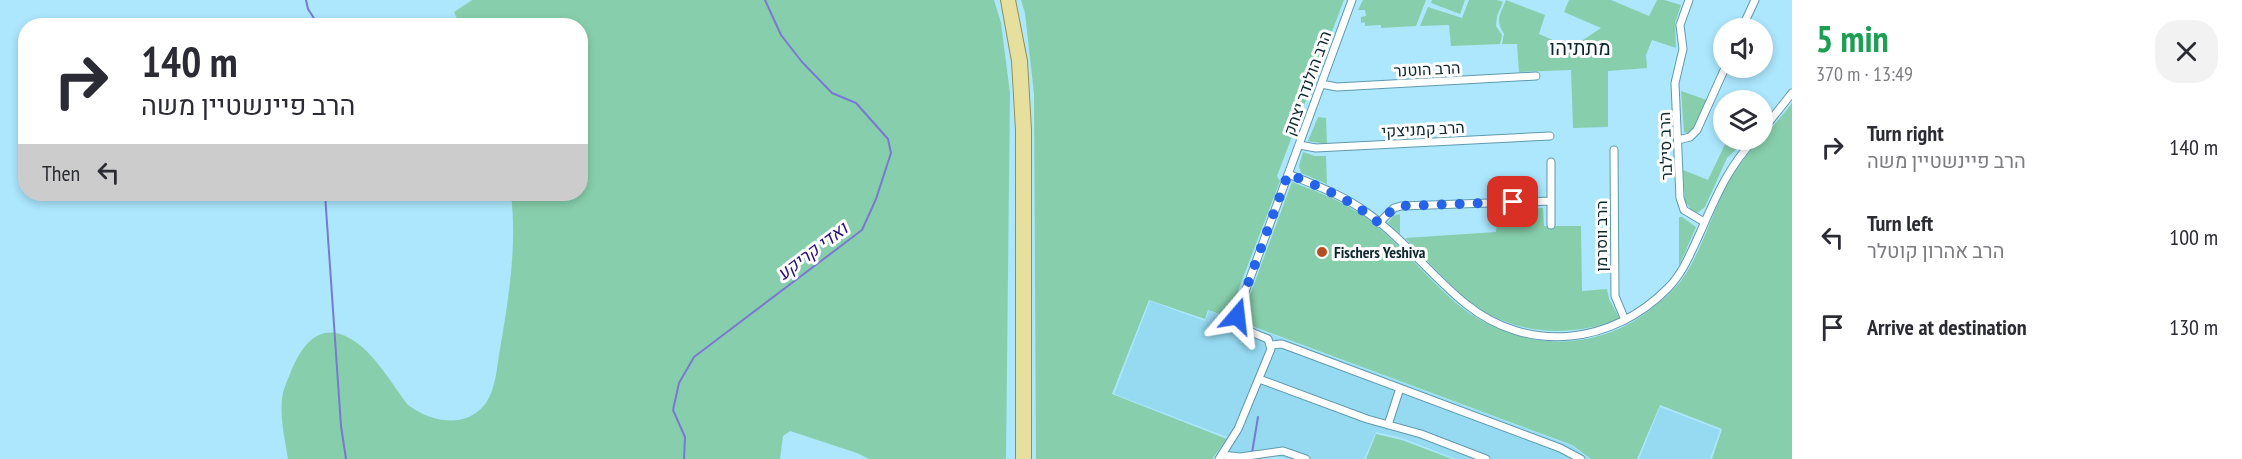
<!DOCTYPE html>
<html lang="en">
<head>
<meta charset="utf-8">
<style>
	:root { --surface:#fff; --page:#f2f2f3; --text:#2b2b33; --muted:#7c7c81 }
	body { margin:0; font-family:"PT Sans Narrow",Heebo,sans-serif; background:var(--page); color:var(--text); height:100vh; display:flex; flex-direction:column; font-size:22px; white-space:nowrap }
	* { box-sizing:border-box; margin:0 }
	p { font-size:20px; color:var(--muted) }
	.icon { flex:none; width:33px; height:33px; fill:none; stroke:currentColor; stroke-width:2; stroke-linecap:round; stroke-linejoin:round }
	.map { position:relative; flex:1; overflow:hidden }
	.sheet { display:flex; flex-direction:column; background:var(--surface); width:450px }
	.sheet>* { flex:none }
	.hud { position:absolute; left:18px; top:18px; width:570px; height:183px; border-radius:24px; box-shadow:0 3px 9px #0003; background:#fff; color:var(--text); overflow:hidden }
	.tools { position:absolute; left:1713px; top:18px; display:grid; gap:12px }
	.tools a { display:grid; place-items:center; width:60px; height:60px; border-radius:50%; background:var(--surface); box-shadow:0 3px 9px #0003; font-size:30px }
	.pin { position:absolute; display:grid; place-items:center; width:51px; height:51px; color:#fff; margin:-26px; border-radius:12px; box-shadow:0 3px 9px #0006 }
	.me { position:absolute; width:66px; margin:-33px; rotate:17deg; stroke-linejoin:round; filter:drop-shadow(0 0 4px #0008) }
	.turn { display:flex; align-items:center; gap:21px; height:126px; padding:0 24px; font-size:27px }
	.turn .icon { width:78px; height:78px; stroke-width:2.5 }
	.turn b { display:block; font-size:42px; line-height:51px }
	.then { display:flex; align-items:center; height:57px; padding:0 24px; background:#0003; gap:12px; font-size:22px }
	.round { display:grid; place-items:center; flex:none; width:63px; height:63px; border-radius:24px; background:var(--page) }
	.headline { display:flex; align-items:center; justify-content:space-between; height:102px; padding:0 24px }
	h1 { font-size:36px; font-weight:700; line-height:45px; color:#1e9e55 }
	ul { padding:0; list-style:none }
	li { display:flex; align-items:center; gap:18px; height:90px; padding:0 24px }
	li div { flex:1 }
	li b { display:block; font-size:22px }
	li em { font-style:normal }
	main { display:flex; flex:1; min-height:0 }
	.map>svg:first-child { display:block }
	.built { fill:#96daf2 }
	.green { fill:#87cfac }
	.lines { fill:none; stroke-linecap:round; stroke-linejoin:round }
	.stream { stroke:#7a79d2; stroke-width:2 }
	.minor-casing { stroke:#5f99ad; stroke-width:9 }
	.major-casing { stroke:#91914d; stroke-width:10 }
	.minor { stroke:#fff; stroke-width:7 }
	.major { stroke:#e7df9e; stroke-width:8 }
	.route { stroke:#2563eb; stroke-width:10; stroke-dasharray:0 18 }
	.poi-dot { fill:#b54f21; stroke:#fdfefd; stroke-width:2 }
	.labels { text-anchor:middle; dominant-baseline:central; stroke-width:6; stroke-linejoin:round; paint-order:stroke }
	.street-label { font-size:16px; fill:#0e272f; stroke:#fdfefd }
	.poi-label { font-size:16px; font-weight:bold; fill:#0e272f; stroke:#fdfefd; text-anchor:start }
	.water-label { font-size:18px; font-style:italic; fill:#2b107c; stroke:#fdfefd }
	.quarter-label { font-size:20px; fill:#0e272f; stroke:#fdfefd }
</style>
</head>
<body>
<main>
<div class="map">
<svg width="1792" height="459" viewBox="0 0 1792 459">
	<rect width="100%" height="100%" fill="#ace7fd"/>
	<path class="built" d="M1150,301L1205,321L1209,311L1572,446L1589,459H1456L1402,438L1376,432L1364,459H1289L1276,456L1261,459H1223L1216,456L1230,438L1114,394Z
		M1660,407L1720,430L1710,459H1639Z"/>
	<path class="green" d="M472,0H994L1001,23L1010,93L1006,459H869L857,453L790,431L783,436L780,459H288C285,439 280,420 282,399C283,389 288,379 292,369C303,343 321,321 351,339C373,351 392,384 408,405C431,422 466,430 486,403C496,388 497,366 500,349C509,296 517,247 511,194H580V26L460,25L454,12Z
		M1021,0H1344L1277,176L1280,181L1228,317L1208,310L1205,319L1149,300L1112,394L1227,439L1212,459H1036L1034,94L1025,13Z
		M1363,0H1426L1416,26L1381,28V25L1365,26V22L1361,23V17L1366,16L1365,10H1358Z
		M1432,0H1465L1460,14L1431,3Z
		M1469,0H1497L1503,2L1497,16L1496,26L1502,35L1500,44L1451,46L1449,25L1420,26L1428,7L1462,18Z
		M1506,0L1545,15L1539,34L1571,48L1601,28L1564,12L1569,0H1611L1649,16L1657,0H1664L1681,5L1675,23L1676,48L1652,40L1646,55L1647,68L1608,71V127L1573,128L1571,70L1519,72L1517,44H1502L1504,34C1495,20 1500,15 1506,0Z
		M1681,91L1707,100L1693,129L1687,133L1684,132Z
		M1792,103V459H1712L1722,429L1660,405L1637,459H1591L1572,445L1244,323V311L1292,182C1316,191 1340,200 1362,215C1396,239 1423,274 1455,302C1511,350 1591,356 1650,310C1662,300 1674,291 1683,278C1704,247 1713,208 1732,176C1749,148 1773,129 1792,103Z
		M1318,117L1326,118L1327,144L1308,141Z
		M1727,140H1746L1727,158L1705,207L1697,213L1693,212L1685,201L1683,170L1708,180Z
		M1303,152L1315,156H1326L1327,184L1301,173L1299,166Z
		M1543,208L1544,226H1581L1582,291L1607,289L1609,299L1620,319C1577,335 1532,336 1490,315C1462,300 1428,261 1405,238L1496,232L1498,210Z
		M1400,214V234L1388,223L1393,216Z
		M1679,217H1682L1696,227L1679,266Z
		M1376,434L1402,440L1452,459H1366Z"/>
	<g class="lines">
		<path class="stream" d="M306,0L308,9L319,26
			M325,194L341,426L346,459
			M1252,453L1258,417
			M684,459L685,437L673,410L679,383L694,357L862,230L876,199L891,153L888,139L856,103L832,93L802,62L781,35L765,0"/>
		<g class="minor-casing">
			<path id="minor" d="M1689,0L1680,25L1683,49L1675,83L1680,198L1684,210L1704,222
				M1742,28L1755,0
				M1321,84L1337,87L1536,76
				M1762,131L1792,93
				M1678,140L1690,137L1697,130L1725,68
				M1299,145L1316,148L1550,136
				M1614,150L1615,296L1625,320
				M1551,162V225
				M1288,174C1315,185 1343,195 1366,212C1403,238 1431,276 1466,304C1529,355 1613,344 1668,288C1683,273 1691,252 1700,233C1715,199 1728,167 1754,140
				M1379,223L1394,208L1401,206L1551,201
				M1271,345L1282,344L1560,448L1581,459
				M1259,379L1367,419L1421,434L1486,459
				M1388,425L1400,388
				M1222,455L1240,457L1283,451L1306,459
				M1219,459L1238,429L1271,349L1268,339C1254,333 1237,329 1238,311L1352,0"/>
		</g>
		<g class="major-casing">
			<path id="major" d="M1005,0L1016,61L1020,130V459
				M1011,0L1023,61L1027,130V459"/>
		</g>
		<use href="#minor" class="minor"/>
		<use href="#major" class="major"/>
	</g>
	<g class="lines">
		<path class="route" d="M1237,316L1238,311L1288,174C1321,187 1352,200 1379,223L1394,208L1401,206L1513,202"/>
	</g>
	<circle class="poi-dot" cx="1322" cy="252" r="6"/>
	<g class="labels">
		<g class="street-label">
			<text transform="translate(1427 69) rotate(-3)">הרב הוטנר</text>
			<text transform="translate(1307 83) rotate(-70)">הרב הולנדר יצחק</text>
			<text transform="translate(1423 129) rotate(-3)">הרב קמניצקי</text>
			<text transform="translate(1665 146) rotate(-92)">הרב סילבר</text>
			<text transform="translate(1601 236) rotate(-90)">הרב ווסרמן</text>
		</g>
		<g class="poi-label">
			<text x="1334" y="252">Fischers Yeshiva</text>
		</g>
		<g class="water-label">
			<text transform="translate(812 251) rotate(-37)">ואדי קריקע</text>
		</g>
		<g class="quarter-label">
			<text x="1580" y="48">מתתיהו</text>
		</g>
	</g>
</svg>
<div class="tools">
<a><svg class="icon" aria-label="sound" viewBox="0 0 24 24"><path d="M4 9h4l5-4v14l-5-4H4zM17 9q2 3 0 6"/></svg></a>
<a><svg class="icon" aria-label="layers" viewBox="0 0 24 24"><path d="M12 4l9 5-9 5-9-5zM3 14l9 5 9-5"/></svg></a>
</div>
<div class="pin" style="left:1513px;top:202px;background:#d93025"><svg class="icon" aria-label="arrive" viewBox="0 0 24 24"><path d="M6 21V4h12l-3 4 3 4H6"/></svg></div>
<svg class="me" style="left:1237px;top:316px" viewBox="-20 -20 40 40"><path d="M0-17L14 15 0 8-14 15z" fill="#2563eb" stroke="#fff" stroke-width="4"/></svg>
<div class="hud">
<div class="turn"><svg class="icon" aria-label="right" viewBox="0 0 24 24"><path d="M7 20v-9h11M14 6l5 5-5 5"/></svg><div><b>140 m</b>הרב פיינשטיין משה</div></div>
<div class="then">Then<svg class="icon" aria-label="left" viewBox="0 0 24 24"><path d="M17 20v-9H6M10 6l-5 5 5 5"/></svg></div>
</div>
</div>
<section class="sheet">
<div class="headline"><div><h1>5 min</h1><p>370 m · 13:49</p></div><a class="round"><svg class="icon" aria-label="close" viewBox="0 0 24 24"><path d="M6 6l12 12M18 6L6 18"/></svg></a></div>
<ul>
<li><svg class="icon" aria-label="right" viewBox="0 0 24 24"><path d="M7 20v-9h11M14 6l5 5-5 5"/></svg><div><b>Turn right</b><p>הרב פיינשטיין משה</p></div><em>140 m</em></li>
<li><svg class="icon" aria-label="left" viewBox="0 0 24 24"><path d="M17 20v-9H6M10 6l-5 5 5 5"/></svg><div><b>Turn left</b><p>הרב אהרון קוטלר</p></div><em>100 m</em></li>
<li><svg class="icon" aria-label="arrive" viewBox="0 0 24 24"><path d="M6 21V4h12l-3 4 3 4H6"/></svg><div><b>Arrive at destination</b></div><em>130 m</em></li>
</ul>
</section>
</main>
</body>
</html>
